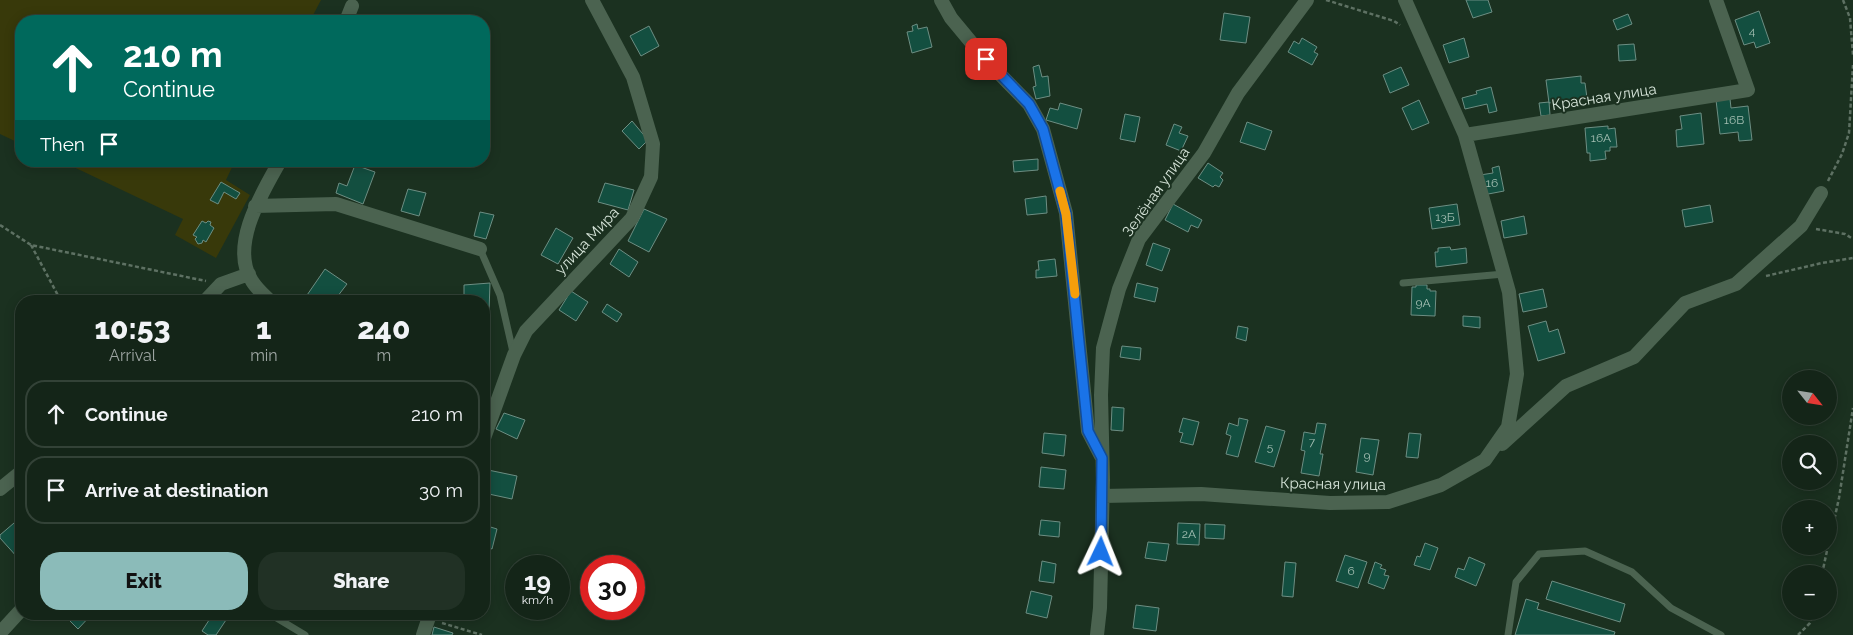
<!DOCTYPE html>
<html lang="en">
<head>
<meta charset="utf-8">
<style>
	:root { --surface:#142518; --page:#213125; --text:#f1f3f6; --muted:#9da5a2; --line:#334237; --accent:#8bbbb9 }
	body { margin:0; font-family:Raleway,sans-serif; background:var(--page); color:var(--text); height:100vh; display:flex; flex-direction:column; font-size:19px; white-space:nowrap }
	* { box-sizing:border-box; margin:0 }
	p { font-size:16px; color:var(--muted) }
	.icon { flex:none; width:28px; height:28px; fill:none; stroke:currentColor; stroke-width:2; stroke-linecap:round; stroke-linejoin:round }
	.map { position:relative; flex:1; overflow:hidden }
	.panel { position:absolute; left:15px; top:295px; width:475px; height:325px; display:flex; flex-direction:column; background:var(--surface); border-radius:20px; box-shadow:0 2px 12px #0003,0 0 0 1px var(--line) }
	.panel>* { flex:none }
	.hud { position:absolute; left:15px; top:15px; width:475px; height:152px; border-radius:20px; box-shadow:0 2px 12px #0003,0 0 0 1px var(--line); background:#00695c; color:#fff; overflow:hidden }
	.needle { width:32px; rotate:120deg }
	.controls { position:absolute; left:1782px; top:370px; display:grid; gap:10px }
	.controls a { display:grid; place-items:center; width:55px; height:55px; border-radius:50%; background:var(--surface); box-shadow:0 2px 12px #0003,0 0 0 1px var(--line); font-size:25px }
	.speed { position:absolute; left:505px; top:555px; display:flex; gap:10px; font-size:25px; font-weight:700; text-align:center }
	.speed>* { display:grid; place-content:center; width:65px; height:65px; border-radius:50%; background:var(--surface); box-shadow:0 2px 12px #0003,0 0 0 1px var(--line); line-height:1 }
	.speed small { font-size:12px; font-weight:400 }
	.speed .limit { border:8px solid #d22; background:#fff; color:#111 }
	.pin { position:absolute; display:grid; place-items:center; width:42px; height:42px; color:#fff; margin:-21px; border-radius:10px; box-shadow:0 2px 8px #0006 }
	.me { position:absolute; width:55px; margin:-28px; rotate:2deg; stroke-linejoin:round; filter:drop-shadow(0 0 4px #0008) }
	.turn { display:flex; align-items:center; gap:18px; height:105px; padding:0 25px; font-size:22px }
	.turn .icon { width:65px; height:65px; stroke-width:2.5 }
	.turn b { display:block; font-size:35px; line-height:42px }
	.then { display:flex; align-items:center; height:48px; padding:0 25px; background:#0003; gap:10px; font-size:19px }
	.eta { display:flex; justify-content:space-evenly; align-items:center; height:85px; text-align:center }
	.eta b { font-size:30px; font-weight:800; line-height:35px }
	.button { display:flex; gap:10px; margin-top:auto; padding:10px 25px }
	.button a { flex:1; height:58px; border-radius:20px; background:var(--accent); color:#111; font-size:20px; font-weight:800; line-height:58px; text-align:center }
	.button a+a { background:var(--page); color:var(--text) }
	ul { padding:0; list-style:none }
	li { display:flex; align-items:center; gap:15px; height:68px; margin:0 10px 8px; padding:0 15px; border:2px solid var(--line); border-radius:20px }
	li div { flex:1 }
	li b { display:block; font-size:19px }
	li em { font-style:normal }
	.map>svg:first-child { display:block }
	.green { fill:#38390a }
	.building { fill:#134f40; stroke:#6d8e83 }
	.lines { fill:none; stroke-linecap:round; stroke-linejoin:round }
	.path { stroke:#5e7163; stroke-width:2.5; stroke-dasharray:4 2.5; stroke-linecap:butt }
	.service { stroke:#4b6350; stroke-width:7 }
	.minor { stroke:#4b6350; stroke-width:14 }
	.route-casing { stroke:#114b97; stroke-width:12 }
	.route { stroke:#1a73e8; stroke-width:9 }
	.slow { stroke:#f59e0b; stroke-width:9 }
	.labels { text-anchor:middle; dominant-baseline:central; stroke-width:4; stroke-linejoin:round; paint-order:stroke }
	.number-label { font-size:12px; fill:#a5bfb3 }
	.street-label { font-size:15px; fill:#d6e4d9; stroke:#1b3120 }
</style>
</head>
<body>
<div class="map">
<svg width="1853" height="635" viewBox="0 0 1853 635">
	<rect width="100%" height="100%" fill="#1b3120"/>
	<path class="green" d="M0,0H321L310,21H21V144L0,134Z
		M61,161H235L226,180L250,195L216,258L175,235L183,219Z"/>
	<path class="building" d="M1466,0H1488L1492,12L1473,18Z
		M1759,11L1770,43L1756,48L1754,42L1744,45L1735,20Z
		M1224,13L1250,17L1246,43L1220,40Z
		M1628,14L1632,24L1617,30L1613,20Z
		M917,24L918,29L927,27L932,47L912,53L907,32L913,31L912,26Z
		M649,26L659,46L641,56L630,36Z
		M1302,38L1317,47L1314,52L1318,54L1312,65L1288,52L1294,41L1299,44Z
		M1464,38L1469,57L1449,63L1443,45Z
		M1634,44L1636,60L1619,61L1618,45Z
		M1039,65L1042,77L1048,76L1050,96L1036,99L1033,87L1036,86L1033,67Z
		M1401,67L1409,85L1390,93L1383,75Z
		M1581,76V83H1585L1587,98L1549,103L1546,80Z
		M1491,87L1497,111L1489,113L1487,104L1465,109L1462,98L1477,94L1476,91Z
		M1730,99L1731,108L1748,106L1752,140L1739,141L1738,132L1720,134L1716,100Z
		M1419,100L1429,123L1412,130L1402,108Z
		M1549,102L1550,115L1541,116L1539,103Z
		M1060,103L1082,109L1077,129L1046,120L1050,108L1058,110Z
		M1701,113L1704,144L1677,147L1676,130L1682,129L1680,116Z
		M1125,114L1140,117L1135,142L1120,139Z
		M632,121L648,140L639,149L622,131Z
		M1247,122L1272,131L1265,150L1240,142Z
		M1174,124L1182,127L1179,133L1188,136L1181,151L1166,145Z
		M1608,126V129L1615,128L1617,147H1610V151H1605L1606,159L1590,161V153H1587L1585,128Z
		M1038,159V170L1014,172L1013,161Z
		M1208,163L1223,173L1220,177L1223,180L1219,187L1215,185L1213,187L1198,178Z
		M355,165L375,172L363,204L336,193L339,183L347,186Z
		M1499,166L1504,191L1483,195L1480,175L1493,173L1492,168Z
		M221,182L240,193L236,199L224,192L218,204L210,200Z
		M605,183L634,190L628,210L598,202Z
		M408,189L426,193L419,216L401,211Z
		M1046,196L1047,213L1027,215L1025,199Z
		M1173,204L1202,220L1198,228L1191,225L1188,232L1165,220Z
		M1457,204L1460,225L1432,229L1429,208Z
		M1710,205L1713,222L1685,227L1682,210Z
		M644,209L667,219L649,252L628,241Z
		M480,212L494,215L486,239L474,236Z
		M1524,216L1527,234L1504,238L1501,221Z
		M202,221L206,223L208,221L211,222L210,225L214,228L206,242L203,240L202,243L198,244L195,239L197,237L193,235Z
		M556,228L573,238L558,264L541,255Z
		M1153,243L1170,249L1162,271L1146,265Z
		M1450,247L1451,250L1466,248L1467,263L1436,267L1435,252H1438V248Z
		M619,249L638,262L629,277L610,264Z
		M1055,259L1057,276L1036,278V270H1039L1038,261Z
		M325,269L347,284L334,301H310L305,298Z
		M490,283L489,312H484V301H464V285Z
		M1137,283L1158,288L1155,302L1134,297Z
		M1416,285H1427V289H1430V291H1436L1435,316L1411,315L1412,287H1416Z
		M1543,289L1547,307L1523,312L1519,294Z
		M571,291L588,302L576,321L559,310Z
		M607,304L622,314L617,322L602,312Z
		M1463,316L1480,317V328L1463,326Z
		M1546,321L1549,332L1558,329L1565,353L1538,361L1528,326Z
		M1238,326L1248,328L1246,341L1236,338Z
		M484,329H487L485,354L484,353Z
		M1122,346L1141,348L1140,360L1120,357Z
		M1112,407L1124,408L1123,431L1111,430Z
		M504,413L525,420L517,439L496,429Z
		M1183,418L1199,422L1193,445L1180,442L1183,433L1179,432Z
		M1239,418L1248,420L1238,457L1226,454L1231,436L1226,434L1229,423L1238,426Z
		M1317,423L1326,424L1320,454H1323L1319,476L1301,473L1305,451L1301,450L1304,432L1315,434Z
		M1266,426L1285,431L1274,467L1255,462Z
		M1044,433L1066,435L1064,456L1042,453Z
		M1409,433L1421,434L1418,458L1406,457Z
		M1361,438L1379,440L1373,475L1356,472Z
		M1041,467L1066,470L1064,489L1039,487Z
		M488,470L517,476L512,499L484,493Z
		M1041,520L1060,522L1059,537L1039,535Z
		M14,523L21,532V555L18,558L0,538V535Z
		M1178,523L1200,524L1199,545L1177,544Z
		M1205,524L1225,525L1224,539L1205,538Z
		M484,525L497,529L492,549L484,546Z
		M1148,542L1169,544L1166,561L1145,558Z
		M1425,543L1438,548L1430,570L1414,565L1417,556L1420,557Z
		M1345,555L1367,562L1358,588L1336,581Z
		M1469,557L1485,564L1476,586L1455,577L1458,568L1464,570Z
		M1042,561L1056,564L1054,583L1039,581Z
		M1285,562L1296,563L1293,597L1282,596Z
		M1375,562L1382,565L1380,568L1386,570L1384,575L1389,576L1384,589L1368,583Z
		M1552,581L1625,604L1620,622L1546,599Z
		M1031,591L1052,596L1047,618L1026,613Z
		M1526,599L1539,603L1537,609L1615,632L1614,635H1515Z
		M1136,605L1159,608L1156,631L1133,628Z
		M63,614H92L78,629Z
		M213,614H230L216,635H208L202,631Z
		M434,627L453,633L452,635H432Z"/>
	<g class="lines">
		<path class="path" d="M1326,0L1394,21L1400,25
			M1843,0L1850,18L1853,55
			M1828,181L1842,154L1849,133L1853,65
			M0,225L31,245L206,281
			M1816,229L1845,234L1853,239
			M31,245L61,301
			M1766,276L1822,263L1853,258
			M1829,544L1839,498L1853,408
			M1822,574L1828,546
			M442,623L482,635
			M1798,635L1810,623L1813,611"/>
		<path class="service" d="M480,249L500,295L513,352
			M1403,283L1504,274
			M270,614L305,635
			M1508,635L1516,582L1539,554L1585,551L1632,572L1671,608L1721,635"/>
		<path class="minor" d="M941,0L951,18L985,59L1029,104L1043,129L1066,213L1088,431L1101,456
			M346,21L352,6
			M1465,135L1748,90L1716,0
			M255,206L336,204L480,249
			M205,301L221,284L249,274
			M270,301C264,295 256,288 252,281C229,246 262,193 280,161
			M484,438L514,355L526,331L632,218L651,177L653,144L633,77L592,0
			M1502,444L1566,386L1634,357L1685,303L1736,284L1801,226L1821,193
			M0,489L21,472
			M1103,496L1201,494L1330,503L1388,502L1441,485L1485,460L1508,427L1517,374L1509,292L1465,135L1405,0
			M0,633L21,610
			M423,635L430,614
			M1097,635L1100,608L1103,480L1101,395L1103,348L1119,289L1139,239L1204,153L1238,93L1307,0"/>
	</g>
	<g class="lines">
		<g class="route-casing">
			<path id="route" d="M986,59L1029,104L1043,129L1066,214L1088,431L1102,458L1101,552"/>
		</g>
		<use href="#route" class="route"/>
		<path class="slow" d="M1060,191L1066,214L1075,294"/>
	</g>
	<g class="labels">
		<g class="number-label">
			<text x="1752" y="31">4</text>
			<text x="1734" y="120">16В</text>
			<text x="1601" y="138">16А</text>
			<text x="1492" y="183">16</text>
			<text x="1445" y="217">13Б</text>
			<text x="1423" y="303">9А</text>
			<text x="1312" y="442">7</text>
			<text x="1270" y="447">5</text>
			<text x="1367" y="456">9</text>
			<text x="1189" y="534">2А</text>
			<text x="1351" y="571">6</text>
		</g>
		<g class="street-label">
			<text transform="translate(1604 97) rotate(-9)">Красная улица</text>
			<text transform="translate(1156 192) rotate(-55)">Зелёная улица</text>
			<text transform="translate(587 241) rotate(-47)">улица Мира</text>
			<text transform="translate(1333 484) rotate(1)">Красная улица</text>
		</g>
	</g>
</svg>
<div class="controls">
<a><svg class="needle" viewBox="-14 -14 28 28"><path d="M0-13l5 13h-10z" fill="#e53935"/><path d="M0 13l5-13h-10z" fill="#9da5a2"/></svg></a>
<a><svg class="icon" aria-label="search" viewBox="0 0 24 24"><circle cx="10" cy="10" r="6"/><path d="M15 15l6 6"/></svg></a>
<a>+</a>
<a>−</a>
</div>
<div class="speed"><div>19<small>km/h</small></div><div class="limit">30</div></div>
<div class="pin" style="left:986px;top:59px;background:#d93025"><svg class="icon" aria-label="arrive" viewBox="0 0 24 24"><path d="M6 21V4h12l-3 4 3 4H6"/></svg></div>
<svg class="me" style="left:1101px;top:552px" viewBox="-20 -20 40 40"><path d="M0-17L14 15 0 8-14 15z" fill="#1a73e8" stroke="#fff" stroke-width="4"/></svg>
<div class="hud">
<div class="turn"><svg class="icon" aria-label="ahead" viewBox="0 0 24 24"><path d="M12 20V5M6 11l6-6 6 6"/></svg><div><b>210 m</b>Continue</div></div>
<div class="then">Then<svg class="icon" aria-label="arrive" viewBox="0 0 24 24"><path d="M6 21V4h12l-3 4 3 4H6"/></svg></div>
</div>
<section class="panel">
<div class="eta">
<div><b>10:53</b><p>Arrival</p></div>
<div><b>1</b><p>min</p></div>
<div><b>240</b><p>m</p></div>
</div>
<ul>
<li><svg class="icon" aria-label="ahead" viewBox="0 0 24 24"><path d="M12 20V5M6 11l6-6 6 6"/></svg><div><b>Continue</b></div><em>210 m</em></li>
<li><svg class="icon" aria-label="arrive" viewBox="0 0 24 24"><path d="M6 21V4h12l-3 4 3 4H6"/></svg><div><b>Arrive at destination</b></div><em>30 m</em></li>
</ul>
<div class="button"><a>Exit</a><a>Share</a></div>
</section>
</div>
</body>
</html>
